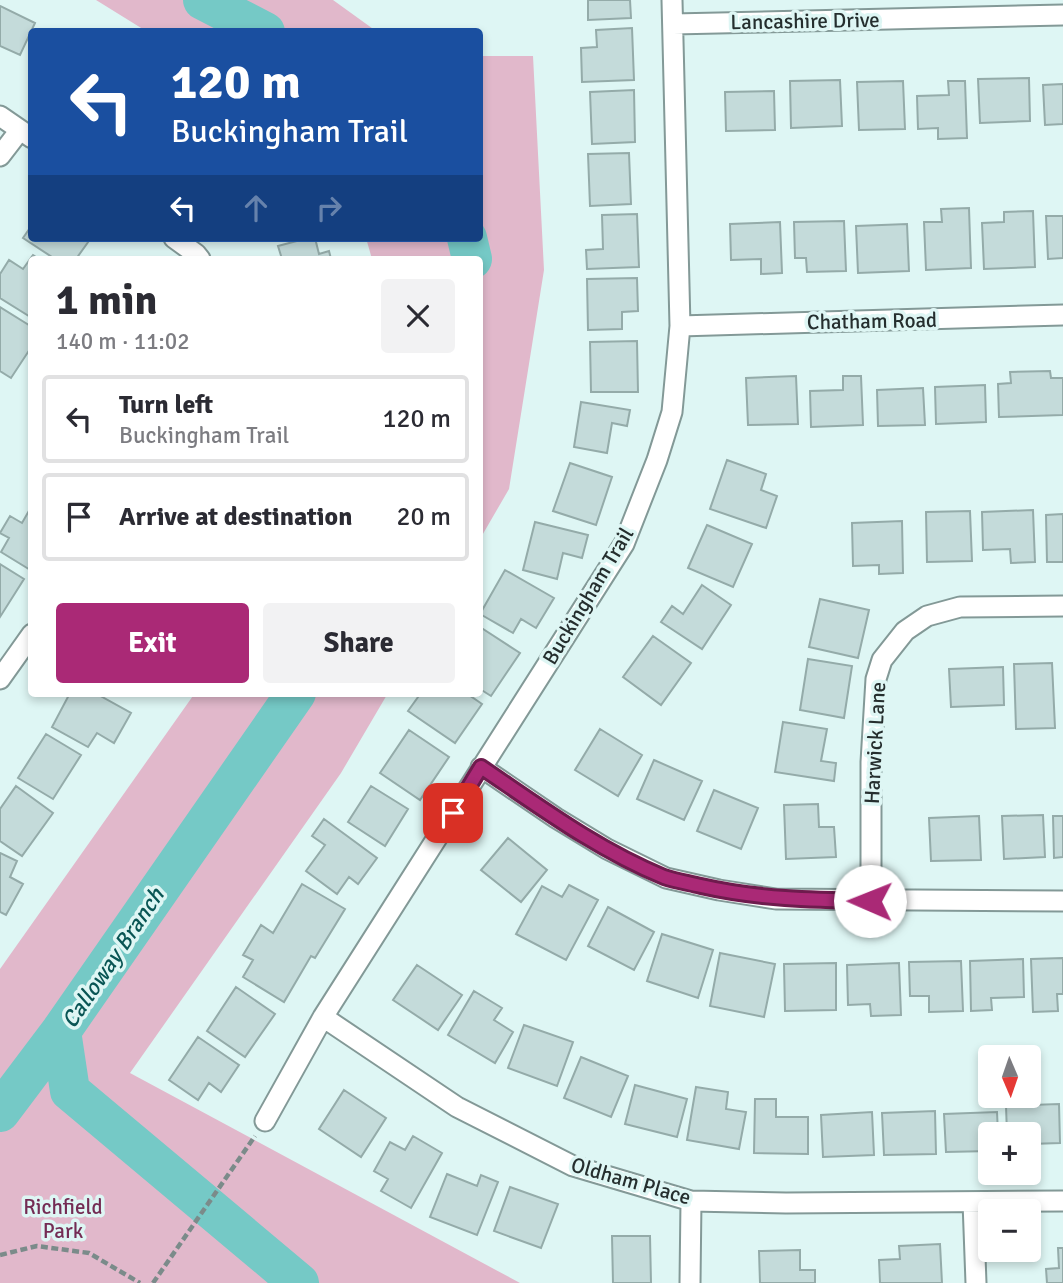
<!DOCTYPE html>
<html lang="en">
<head>
<meta charset="utf-8">
<style>
	:root { --surface:#fff; --page:#f2f2f3; --text:#2b2b33; --muted:#7c7c81; --line:#e1e1e2; --accent:#aa2976 }
	body { margin:0; font-family:Signika,sans-serif; background:var(--page); color:var(--text); height:100vh; display:flex; flex-direction:column; font-size:26px; white-space:nowrap }
	* { box-sizing:border-box; margin:0 }
	p { font-size:23px; color:var(--muted) }
	.icon { flex:none; width:38px; height:38px; fill:none; stroke:currentColor; stroke-width:2; stroke-linecap:round; stroke-linejoin:round }
	.map { position:relative; flex:1; overflow:hidden }
	.sheet { position:absolute; left:28px; top:256px; width:455px; height:441px; display:flex; flex-direction:column; background:var(--surface); border-radius:7px; box-shadow:0 4px 10px #0003 }
	.sheet>* { flex:none }
	.banner { position:absolute; left:28px; top:28px; width:455px; height:214px; border-radius:7px; box-shadow:0 4px 10px #0003; background:#1a4fa0; color:#fff; overflow:hidden }
	.needle { width:46px; rotate:178deg }
	.buttons { position:absolute; left:978px; top:1045px; display:grid; gap:14px }
	.buttons a { display:grid; place-items:center; width:63px; height:63px; border-radius:7px; background:var(--surface); box-shadow:0 4px 10px #0003; font-size:35px }
	.pin { position:absolute; display:grid; place-items:center; width:60px; height:60px; color:#fff; margin:-30px; border-radius:14px; box-shadow:0 4px 10px #0006 }
	.me { position:absolute; width:77px; margin:-38px; rotate:271deg; stroke-linejoin:round; filter:drop-shadow(0 0 5px #0008) }
	.turn { display:flex; align-items:center; gap:24px; height:147px; padding:0 28px; font-size:32px }
	.turn .icon { width:91px; height:91px; stroke-width:2.5 }
	.turn b { display:block; font-size:49px; line-height:60px }
	.lanes { display:flex; align-items:center; height:66px; padding:0 28px; background:#0003; justify-content:center; gap:35px; direction:ltr }
	.lanes .off { opacity:.35 }
	.round { display:grid; place-items:center; flex:none; width:74px; height:74px; border-radius:7px; background:var(--page) }
	.overview { display:flex; align-items:center; justify-content:space-between; height:119px; padding:0 28px }
	h1 { font-size:42px; font-weight:700; line-height:52px }
	.button { display:flex; gap:14px; margin-top:auto; padding:14px 28px }
	.button a { flex:1; height:80px; border-radius:7px; background:var(--accent); color:#fff; font-size:28px; font-weight:700; line-height:80px; text-align:center }
	.button a+a { background:var(--page); color:var(--text) }
	ul { padding:0; list-style:none }
	li { display:flex; align-items:center; gap:21px; height:88px; margin:0 14px 10px; padding:0 14px; border:4px solid var(--line); border-radius:7px }
	li div { flex:1 }
	li b { display:block; font-size:26px }
	li em { font-style:normal }
	.map>svg:first-child { display:block }
	.green { fill:#e1b8cb }
	.lines { fill:none; stroke-linecap:round; stroke-linejoin:round }
	.river { stroke:#75c9c6; stroke-width:40 }
	.building { fill:#c4dbda; stroke:#94aba9; stroke-width:2 }
	.street-casing { stroke:#839997; stroke-width:23 }
	.path { stroke:#7b8b8a; stroke-width:4.5; stroke-dasharray:7 3.5; stroke-linecap:butt }
	.street { stroke:#fff; stroke-width:19 }
	.route-casing { stroke:#6e1b4d; stroke-width:18 }
	.route { stroke:#aa2976; stroke-width:12 }
	.labels { text-anchor:middle; dominant-baseline:central; stroke-width:7; stroke-linejoin:round; paint-order:stroke }
	.street-label { font-size:21px; fill:#252e2e; stroke:#def6f4 }
	.park-label { font-size:21px; fill:#742c54; stroke:#def6f4 }
	.water-label { font-size:23px; font-style:italic; fill:#095554; stroke:#def6f4 }
</style>
</head>
<body>
<div class="map">
<svg width="1063" height="1283" viewBox="0 0 1063 1283">
	<rect width="100%" height="100%" fill="#def6f4"/>
	<path class="green" d="M96,0H333L376,31H146Z
		M480,56H533L544,270L509,489L480,539V259H372L366,238H480Z
		M195,693H388L341,773L130,1073L520,1283H0V969Z"/>
	<g class="lines">
		<path class="river" d="M203,0L265,32
			M467,238L472,259
			M61,1031L70,1091L299,1283
			M0,1112L61,1031L296,693"/>
	</g>
	<path class="building" d="M588,0H630L631,18L588,20Z
		M0,6L35,23L20,55L0,46Z
		M632,28L634,80L582,82L581,48L597,47L596,30Z
		M1029,78L1030,121L980,123L978,79Z
		M840,80L842,126L791,128L790,81Z
		M903,81L905,129L859,130L857,82Z
		M948,81H965L967,138L938,139V128L918,129L917,96L949,95Z
		M1063,84V124L1045,125L1043,85Z
		M634,90L635,142L592,144L590,92Z
		M774,91L775,130L726,131L725,92Z
		M629,153L631,204L590,206L588,154Z
		M969,208L971,268L926,270L924,222H942L941,209Z
		M1033,211L1035,267L984,269L982,223L1004,222V212Z
		M637,214L639,267L587,269L586,250L603,249L602,215Z
		M1046,216H1063V258L1048,259Z
		M844,221L846,271L807,272L806,258H795L794,222Z
		M780,222L782,273L761,274V259L731,260L730,224Z
		M907,224L909,271L858,273L856,226Z
		M32,225V238H91L76,259H55L23,238Z
		M308,238H315L319,254L329,251L331,259H282L278,246Z
		M33,255L39,259H32V318L0,298V274L9,260L23,269Z
		M637,278L638,311L622,312V329L588,330L587,279Z
		M0,307L32,327V346L11,378L0,371Z
		M637,341L638,392H591L590,342Z
		M1050,371L1051,378H1063V415L999,417L998,384L1011,383L1010,372Z
		M796,376L798,424L748,425L746,378Z
		M843,376H861L863,425L811,427L810,391L843,390Z
		M985,385L986,422L936,424L935,387Z
		M923,388L925,425L878,426L877,390Z
		M581,402L630,410L627,426L612,423L607,453L574,447Z
		M727,460L766,474L761,490L777,496L766,528L710,509Z
		M570,463L612,477L596,525L553,511Z
		M30,509L32,510V571L1,552L9,538L0,533L10,516L22,523Z
		M1033,510L1035,562L1011,563L1010,549L983,550L982,512Z
		M970,511L972,561L927,562L926,512Z
		M1063,514V562H1047L1046,515Z
		M902,521L903,573L879,574V565L853,566L852,523Z
		M535,522L588,535L582,558L563,553L557,579L523,570Z
		M707,525L752,544L733,587L688,568Z
		M0,564L24,579L0,617Z
		M505,570L554,598L536,628L521,619L513,633L480,614Z
		M702,585L731,605L702,649L661,622L672,606L683,614Z
		M820,599L869,610L858,658L809,647Z
		M480,627L520,653L491,696L480,689Z
		M653,636L691,663L661,705L623,677Z
		M808,659L852,666L844,718L800,710Z
		M1052,663L1055,728L1016,729L1014,664Z
		M1003,667L1004,705L951,707L949,669Z
		M70,693H95L131,713L114,743L97,733L88,747L52,727Z
		M421,693H466L482,704L455,743L408,711Z
		M783,722L827,729L821,761L836,763L834,781L775,772Z
		M600,729L642,755L618,796L575,770Z
		M409,730L449,757L420,800L380,773Z
		M46,734L81,755L53,799L18,778Z
		M654,760L702,781L684,820L637,799Z
		M16,786L53,813L22,856L0,841V809Z
		M371,786L408,809L385,846L348,822Z
		M714,790L758,808L741,849L697,831Z
		M818,804L819,827H834L836,857L786,859L784,805Z
		M1043,815L1045,857L1004,859L1002,816Z
		M979,816L981,860L931,861L929,818Z
		M1053,816H1063V857L1054,858Z
		M324,819L377,858L358,884L349,877L337,894L306,871L325,845L312,836Z
		M508,838L547,870L521,902L481,870Z
		M0,853L17,861L10,877L23,884L6,915L0,912Z
		M302,884L345,909L315,958L311,956L284,1002L243,977L253,960L243,955L261,925L273,933Z
		M569,885L598,900L566,960L516,934L542,886L562,897Z
		M608,907L654,932L634,970L588,946Z
		M662,934L713,950L698,998L647,981Z
		M720,953L775,964L764,1017L710,1006Z
		M1063,958V994H1057L1058,1011L1033,1012L1031,959Z
		M1023,959L1024,997L991,998L992,1010L971,1011L970,961Z
		M961,961L963,1011L929,1012V996H910L909,962Z
		M836,963V1010L785,1011L784,964Z
		M899,963L901,1015L871,1016L870,1004L848,1005L847,965Z
		M417,965L462,995L438,1030L393,1000Z
		M236,987L275,1014L245,1057L207,1031Z
		M474,991L502,1008L494,1020L513,1032L495,1063L448,1035Z
		M524,1025L573,1042L557,1086L508,1068Z
		M198,1037L239,1065L221,1092L209,1083L198,1100L169,1080Z
		M581,1057L628,1076L611,1117L564,1098Z
		M635,1085L687,1099L677,1137L625,1124Z
		M696,1087L728,1092L726,1109L746,1112L739,1149L687,1140Z
		M344,1090L386,1118L361,1157L319,1129Z
		M755,1099H776V1117H808V1154L754,1153Z
		M1059,1104L1060,1143L1030,1144L1029,1152V1134H1007L1006,1106Z
		M935,1111L936,1154L884,1155L882,1113Z
		M872,1112L874,1155L823,1157L821,1115Z
		M997,1112L998,1134H990V1151L946,1152L944,1114Z
		M413,1136L442,1153L411,1208L381,1191L388,1179L374,1171L390,1142L405,1150Z
		M447,1174L477,1186L481,1175L498,1182L477,1235L430,1217Z
		M510,1187L558,1204L541,1248L494,1231Z
		M612,1236H650L651,1283H613Z
		M940,1244L942,1283H880L879,1260L900,1259L899,1246Z
		M1058,1248H1063V1283H1047L1046,1269L1059,1268Z
		M800,1250V1270H815V1283H760L759,1251Z"/>
	<g class="lines">
		<g class="street-casing">
			<path id="street" d="M673,24L1063,15
				M0,116L32,138
				M0,156L20,130
				M174,238L196,254L200,259
				M680,326L1063,315
				M0,679L32,634
				M481,767L556,818L607,849L666,878L719,890L776,899L1063,901
				M871,901V762L876,679L882,660L905,631L927,616L960,607L1063,606
				M323,1017L457,1107L573,1166L691,1201L786,1203L1063,1201
				M265,1121L323,1017L624,544L657,460L672,412L680,326L672,0
				M973,1202L976,1283
				M690,1283L691,1201"/>
		</g>
		<path class="path" d="M0,1255L37,1246L89,1253L140,1283
			M153,1283L255,1136"/>
		<use href="#street" class="street"/>
	</g>
	<g class="lines">
		<g class="route-casing">
			<path id="route" d="M453,813L481,767C540,807 598,850 664,877C676,881 689,883 701,886C758,899 812,900 870,901"/>
		</g>
		<use href="#route" class="route"/>
	</g>
	<g class="labels">
		<g class="street-label">
			<text transform="translate(805 21) rotate(-1)">Lancashire Drive</text>
			<text transform="translate(872 321) rotate(-1)">Chatham Road</text>
			<text transform="translate(588 596) rotate(-59)">Buckingham Trail</text>
			<text transform="translate(875 743) rotate(-87)">Harwick Lane</text>
			<text transform="translate(631 1181) rotate(16)">Oldham Place</text>
		</g>
		<g class="park-label">
			<text x="63" y="1207">Richfield<tspan x="63" dy="24">Park</tspan></text>
		</g>
		<g class="water-label">
			<text transform="translate(113 958) rotate(-56)">Calloway Branch</text>
		</g>
	</g>
</svg>
<div class="buttons">
<a><svg class="needle" viewBox="-14 -14 28 28"><path d="M0-13l5 13h-10z" fill="#e53935"/><path d="M0 13l5-13h-10z" fill="#7c7c81"/></svg></a>
<a>+</a>
<a>−</a>
</div>
<div class="pin" style="left:453px;top:813px;background:#d93025"><svg class="icon" aria-label="arrive" viewBox="0 0 24 24"><path d="M6 21V4h12l-3 4 3 4H6"/></svg></div>
<svg class="me" style="left:870px;top:901px" viewBox="-20 -20 40 40"><circle r="19" fill="#fff"/><path d="M0-13L10 11 0 6-10 11z" fill="#aa2976"/></svg>
<div class="banner">
<div class="turn"><svg class="icon" aria-label="left" viewBox="0 0 24 24"><path d="M17 20v-9H6M10 6l-5 5 5 5"/></svg><div><b>120 m</b>Buckingham Trail</div></div>
<div class="lanes"><svg class="icon" aria-label="left" viewBox="0 0 24 24"><path d="M17 20v-9H6M10 6l-5 5 5 5"/></svg><svg class="icon off" aria-label="ahead" viewBox="0 0 24 24"><path d="M12 20V5M6 11l6-6 6 6"/></svg><svg class="icon off" aria-label="right" viewBox="0 0 24 24"><path d="M7 20v-9h11M14 6l5 5-5 5"/></svg></div>
</div>
<section class="sheet">
<div class="overview"><div><h1>1 min</h1><p>140 m · 11:02</p></div><a class="round"><svg class="icon" aria-label="close" viewBox="0 0 24 24"><path d="M6 6l12 12M18 6L6 18"/></svg></a></div>
<ul>
<li><svg class="icon" aria-label="left" viewBox="0 0 24 24"><path d="M17 20v-9H6M10 6l-5 5 5 5"/></svg><div><b>Turn left</b><p>Buckingham Trail</p></div><em>120 m</em></li>
<li><svg class="icon" aria-label="arrive" viewBox="0 0 24 24"><path d="M6 21V4h12l-3 4 3 4H6"/></svg><div><b>Arrive at destination</b></div><em>20 m</em></li>
</ul>
<div class="button"><a>Exit</a><a>Share</a></div>
</section>
</div>
</body>
</html>
